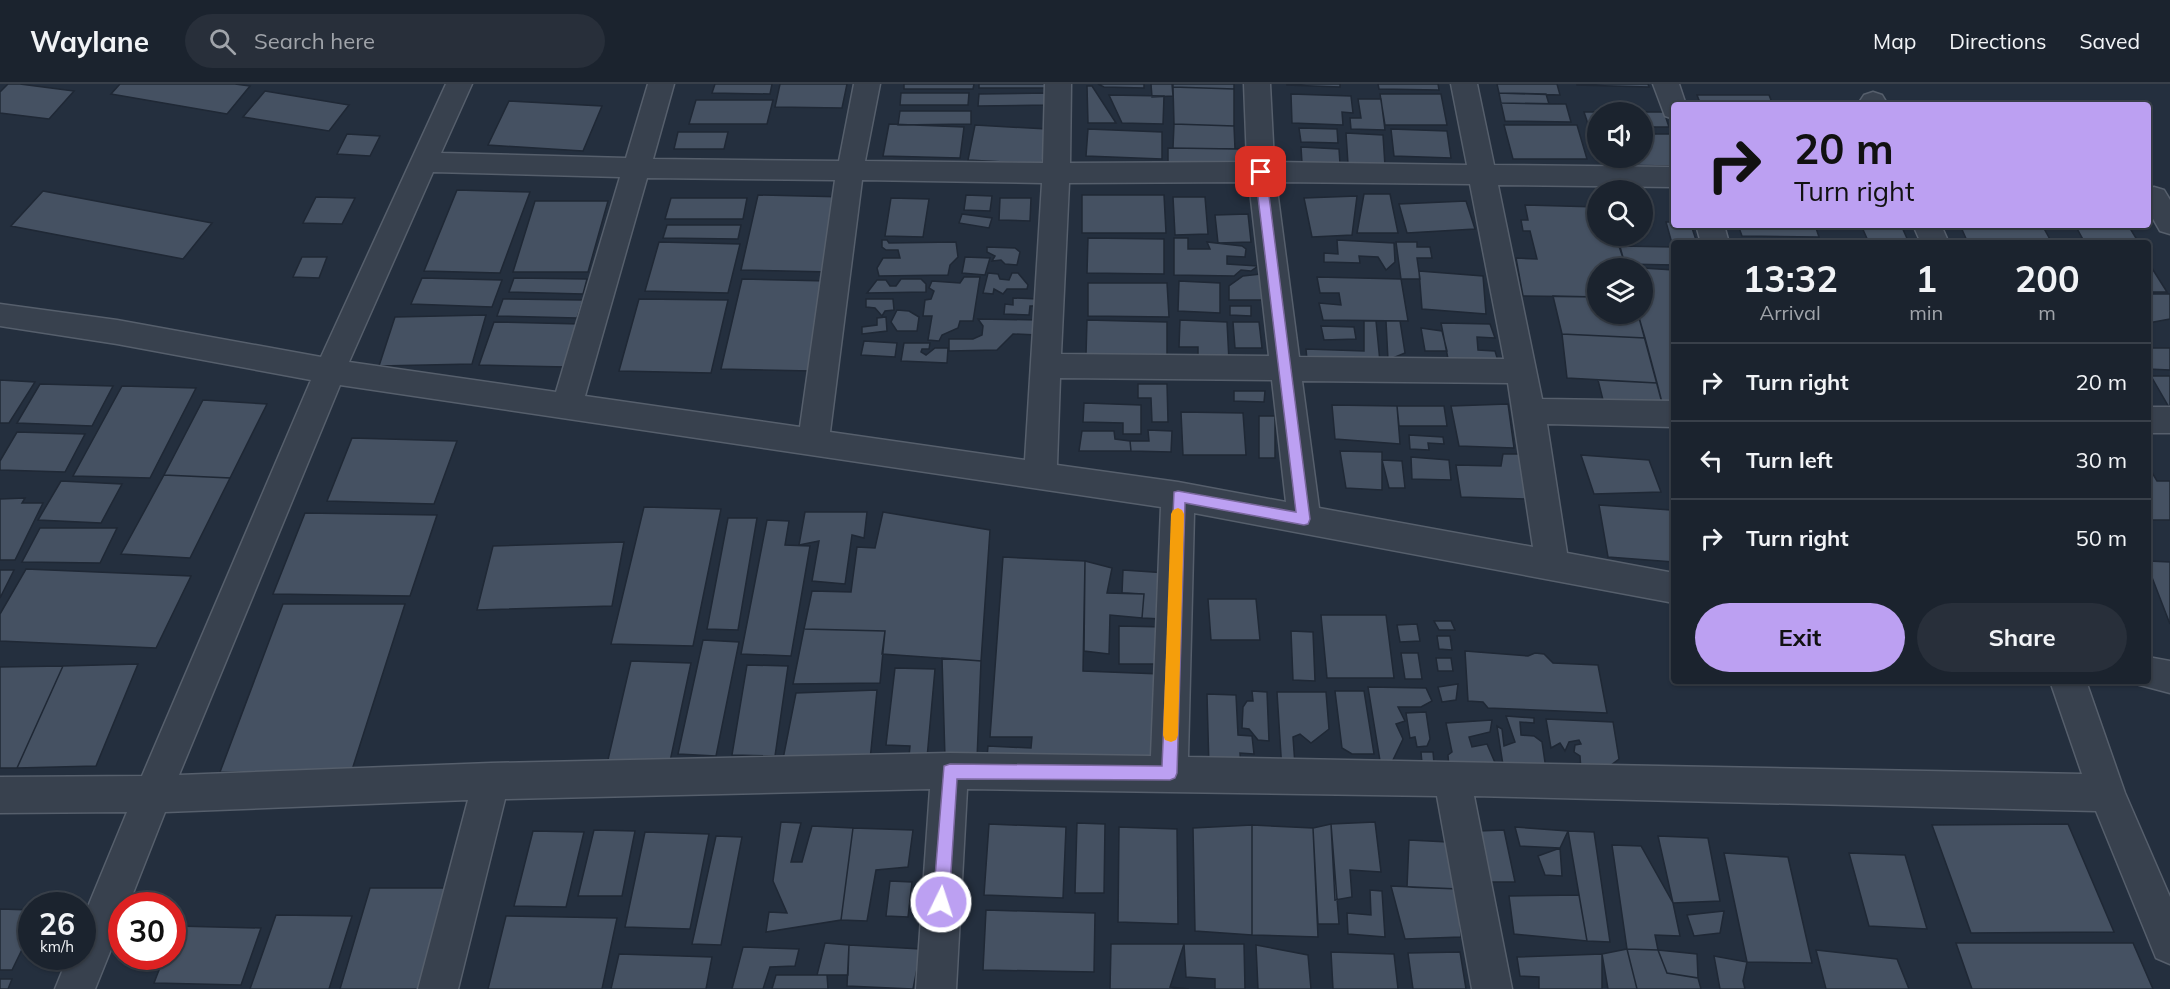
<!DOCTYPE html>
<html lang="en">
<head>
<meta charset="utf-8">
<style>
	:root { --surface:#1b232e; --page:#282f3a; --text:#f1f3f6; --muted:#a0a4aa; --line:#39404a; --accent:#bca0f2 }
	body { margin:0; font-family:Mulish,sans-serif; background:var(--page); color:var(--text); height:100vh; display:flex; flex-direction:column; font-size:22px; white-space:nowrap }
	* { box-sizing:border-box; margin:0 }
	p { font-size:20px; color:var(--muted) }
	.icon { flex:none; width:33px; height:33px; fill:none; stroke:currentColor; stroke-width:2; stroke-linecap:round; stroke-linejoin:round }
	.map { position:relative; flex:1; overflow:hidden }
	.side { position:absolute; left:1671px; top:156px; width:480px; height:444px; display:flex; flex-direction:column; background:var(--surface); border-radius:6px; box-shadow:0 2px 4px #0004,0 0 0 2px var(--line) }
	.side>* { flex:none }
	.top-card { position:absolute; left:1671px; top:18px; width:480px; height:126px; border-radius:6px; box-shadow:0 2px 4px #0004,0 0 0 2px var(--line); background:#bca0f2; color:#111; overflow:hidden }
	.controls { position:absolute; left:1587px; top:18px; display:grid; gap:12px }
	.controls a { display:grid; place-items:center; width:66px; height:66px; border-radius:50%; background:var(--surface); box-shadow:0 2px 4px #0004,0 0 0 2px var(--line); font-size:30px }
	.speed { position:absolute; left:18px; top:808px; display:flex; gap:12px; font-size:30px; font-weight:700; text-align:center }
	.speed>* { display:grid; place-content:center; width:78px; height:78px; border-radius:50%; background:var(--surface); box-shadow:0 2px 4px #0004,0 0 0 2px var(--line); line-height:1 }
	.speed small { font-size:15px; font-weight:400 }
	.speed .limit { border:9px solid #d22; background:#fff; color:#111 }
	.pin { position:absolute; display:grid; place-items:center; width:51px; height:51px; color:#fff; margin:-26px; border-radius:12px; box-shadow:0 3px 9px #0006 }
	.me { position:absolute; width:66px; margin:-33px; rotate:4deg; stroke-linejoin:round; filter:drop-shadow(0 0 4px #0008) }
	.turn { display:flex; align-items:center; gap:21px; height:126px; padding:0 24px; font-size:27px }
	.turn .icon { width:78px; height:78px; stroke-width:2.5 }
	.turn b { display:block; font-size:42px; line-height:51px }
	.eta { display:flex; justify-content:space-evenly; align-items:center; height:102px; text-align:center }
	.eta b { font-size:36px; font-weight:700; line-height:42px }
	.primary-button { display:flex; gap:12px; margin-top:auto; padding:12px 24px }
	.primary-button a { flex:1; height:69px; border-radius:36px; background:var(--accent); color:#111; font-size:24px; font-weight:700; line-height:69px; text-align:center }
	.primary-button a+a { background:var(--page); color:var(--text) }
	ul { padding:0; list-style:none }
	li { display:flex; align-items:center; gap:18px; height:78px; padding:0 24px; border-top:2px solid var(--line) }
	li div { flex:1 }
	li b { display:block; font-size:22px }
	li em { font-style:normal }
	header { display:flex; align-items:center; gap:36px; box-sizing:border-box; height:84px; padding:0 30px; background:var(--surface); border-bottom:2px solid var(--line) }
	header strong { font-size:28px }
	nav { display:flex; gap:33px; margin-inline-start:auto; font-size:21px }
	.search { width:420px; height:54px; background:var(--page); display:flex; align-items:center; gap:15px; box-sizing:border-box; padding:0 21px; border-radius:33px; color:var(--muted); font-size:22px }
	.map>svg:first-child { display:block }
	.building { fill:#455162; stroke:#1f2835; stroke-width:1.5 }
	.lines { fill:none; stroke-linecap:round; stroke-linejoin:round }
	.street-casing { stroke:#565f6c; stroke-width:3 }
	.street { fill:#38414e; fill-rule:evenodd }
	.route { fill:#bca0f2; stroke:#7a689d; stroke-width:1.5 }
	.slow { fill:#f59e0b }
</style>
</head>
<body>
<header>
<strong>Waylane</strong>
<div class="search"><svg class="icon" aria-label="search" viewBox="0 0 24 24"><circle cx="10" cy="10" r="6"/><path d="M15 15l6 6"/></svg>Search here</div>
<nav><a>Map</a><a>Directions</a><a>Saved</a></nav>
</header>
<div class="map">
<svg width="2170" height="905" viewBox="0 0 2170 905">
	<rect width="100%" height="100%" fill="#242f3e"/>
	<path class="building" d="M8,0H20L74,7L49,35L0,29V8Z
		M120,0H235L250,2L227,30L111,10Z
		M715,0H772L770,10L712,9Z
		M780,0H847L842,24L775,23Z
		M904,0H974L973,5H904Z
		M979,0H1048L1049,4H979Z
		M1098,0H1144V4L1104,3Z
		M1151,0H1172L1173,12L1152,13Z
		M1173,0H1234V5L1173,3Z
		M1287,0H1340V3L1287,1Z
		M1378,0H1438L1439,6L1379,5Z
		M1497,0H1557L1560,11L1499,9Z
		M1577,0H1648L1649,3L1577,1Z
		M1087,2H1092L1116,39H1088Z
		M1173,3L1234,5V42L1174,40Z
		M265,7L349,21L329,47L243,33Z
		M901,9H969L968,21H900Z
		M1049,9V21L978,22L979,10Z
		M1499,9L1546,10L1549,20L1501,19Z
		M1291,10L1351,12L1353,29L1342,28L1343,41L1292,39Z
		M1380,10H1441L1447,41H1385Z
		M1109,11L1164,12L1163,40L1122,39Z
		M1697,11H1769L1773,21H1701Z
		M1358,15H1381L1385,46L1351,45L1350,34H1361Z
		M696,16H773L767,40H689Z
		M509,17L602,22L583,67L488,61Z
		M1501,19L1566,20L1571,38L1505,37Z
		M900,27H971V40L898,41Z
		M1584,28H1664L1669,43H1642V28H1598V43H1589Z
		M889,40L964,43L960,74L883,72Z
		M1174,40L1234,42L1235,65L1173,64Z
		M975,41L1047,45L1042,80L968,76Z
		M1504,41H1577L1587,75H1513Z
		M1299,44L1337,45L1338,59L1301,58Z
		M1088,45L1162,48V75L1086,72Z
		M1391,45L1447,47L1451,74L1394,72Z
		M678,48H728L724,65H674Z
		M1346,49L1383,51L1385,82L1348,80Z
		M347,50L380,52L370,72L337,70Z
		M1642,50H1672L1674,82L1603,81L1601,74H1642Z
		M1301,63L1339,65L1340,80L1302,79Z
		M1168,64L1242,65L1243,80L1168,78Z
		M457,106L530,108L500,189L424,187Z
		M43,107L212,139L183,175L11,142Z
		M1364,110H1390L1398,149H1357Z
		M758,111L846,113L832,188L741,186Z
		M966,111L992,112L990,127L964,126Z
		M1082,111H1164L1166,149H1082Z
		M1357,112L1352,151L1312,153L1304,114Z
		M316,113L355,114L342,140L303,139Z
		M1173,113H1205L1208,150L1175,151Z
		M671,114H747L743,135H665Z
		M891,114L929,115L923,153L885,152Z
		M1000,114H1031L1030,137L999,136Z
		M535,117H608L588,188H513Z
		M1466,117L1475,145L1407,149L1399,120Z
		M1525,121L1598,123V152H1617L1626,184H1598V213L1523,212L1516,174L1537,175L1530,147H1523L1521,136H1528Z
		M962,130L992,134L989,144L959,139Z
		M1248,130L1251,158L1218,159L1215,131Z
		M1666,138H1674V141H1691L1697,159H1674V181L1625,180L1619,162L1673,163Z
		M667,141H741L738,155L663,154Z
		M1738,141H1815L1819,153L1742,152Z
		M1861,141H1901L1909,159H1869Z
		M1960,141H2042L2052,159H1968Z
		M2063,141H2128L2139,159H2085L2075,141Z
		M1088,154L1164,155V190L1087,189Z
		M1174,154H1188V165H1210L1207,158L1242,162L1246,165L1245,173L1227,172V180L1258,182L1251,187L1241,186L1234,192L1174,191Z
		M882,156H887L889,159L956,158L958,173L950,181L948,191L879,192L877,184L883,174H900L898,166H886L882,163Z
		M1337,156L1394,159L1395,178L1386,186L1378,173L1359,172L1360,179L1324,178V169L1338,170Z
		M659,158L740,160L728,209L645,207Z
		M1396,158H1417V163H1430L1432,174H1417L1420,195H1401Z
		M987,163L1015,164L1020,168L1017,181L1005,180L1001,176L992,177L995,172L987,168Z
		M302,173H327L319,194L293,193Z
		M965,173L990,174L985,191L962,189Z
		M2148,178L2167,208H2148Z
		M1626,183L1674,186V330H1665L1638,230H1642V184Z
		M1419,187L1483,192L1486,230L1422,225Z
		M988,189L998,190L1000,195L1009,196L1012,189H1018L1028,201L1027,205H1007L1003,210L994,205L993,210L983,209Z
		M1261,190L1264,216H1229V202L1243,192Z
		M964,193H980L973,237H960L958,244L942,251L939,257L928,256L932,232H923L925,216L931,215L934,207L929,204L932,197L960,199Z
		M1317,193L1401,195L1408,237L1323,236L1319,219L1341,221L1339,209H1320Z
		M422,194L502,196L492,223L411,220Z
		M514,194L587,195L583,210L509,208Z
		M742,195L828,197L812,287L721,285Z
		M901,195H921L926,200V208L867,209L877,196H886L890,202H896Z
		M1179,197L1220,199V229L1178,227Z
		M1088,199H1167L1169,233L1088,232Z
		M2148,210H2170V235L2148,239Z
		M1553,212L1598,213V230H1638L1645,254L1562,250Z
		M1013,214L1038,215L1037,222H1030L1029,231L1004,230L1005,220L1013,221Z
		M503,215L583,216L577,234L497,232Z
		M639,215L728,216L711,289L619,287Z
		M866,215H893L894,226L885,227L882,232L875,224L866,223Z
		M1230,222H1251V232L1230,231Z
		M897,226L909,227L919,233L917,247H897L891,238Z
		M486,231L472,280L379,282L395,233Z
		M886,233L887,247L862,250V243L877,241V234Z
		M978,235L1039,236L1038,251L1013,250L997,266L949,267V255H973L982,251L983,242Z
		M1087,236L1167,238V274L1086,271Z
		M1180,236L1227,238L1229,277L1198,274V263H1179Z
		M1364,237H1376L1380,278L1307,276L1306,265L1364,267Z
		M1386,237H1400L1405,269L1388,276Z
		M494,238L580,240L567,283L479,281Z
		M1233,238H1259L1262,264H1235Z
		M1441,239L1490,240L1495,254L1477,253L1478,266L1495,267L1499,280H1449Z
		M1321,242L1354,243L1356,255L1324,256Z
		M1421,244L1442,247L1447,267H1425Z
		M1562,250L1645,254L1657,299L1567,294Z
		M864,257L897,259L895,273L861,271Z
		M904,259H930L929,265H922L921,268L926,271L935,264H948L947,279L901,277Z
		M2148,264H2170V286L2148,285Z
		M2151,292H2170V325Z
		M0,296L35,298L9,339H0Z
		M1598,296L1657,299L1665,330L1606,328Z
		M40,300L113,302L92,342L17,339Z
		M1138,300H1167L1168,338H1152L1151,314H1138Z
		M122,302L196,304L150,394L73,392Z
		M1234,307H1265L1264,318L1234,317Z
		M203,316L267,320L230,394L164,391Z
		M1084,319L1141,321V350H1123V339L1083,338Z
		M1508,320L1514,364L1459,362L1451,322Z
		M1332,321L1397,322L1400,360L1335,355Z
		M1397,322H1444L1447,342H1399Z
		M1181,328L1243,329L1246,371H1183Z
		M1259,332H1275V374H1259Z
		M1148,346L1172,347L1171,368L1131,367L1130,357H1149Z
		M1082,347H1114L1115,355L1130,357L1131,367H1079Z
		M17,348L85,350L65,388L0,386V377Z
		M1409,351L1443,353L1444,360L1428,359L1429,366L1410,365Z
		M352,354L457,357L434,420L327,417Z
		M1340,367L1382,368V406L1346,404Z
		M1503,370H1519L1526,415L1461,413L1456,381L1501,382Z
		M1581,371L1649,376L1661,408L1594,410Z
		M1411,373L1449,376L1451,396L1412,395Z
		M1382,376L1402,377L1405,404H1389Z
		M2148,382L2157,397H2170V436H2148Z
		M164,391L230,394L190,474L121,470Z
		M61,397L122,400L101,439L38,436Z
		M25,414L22,419H43L15,476H0V415Z
		M1599,421L1671,426L1674,441V478L1608,473Z
		M644,423L721,425L693,562L611,560Z
		M805,428H867L864,454L852,451L845,500L812,497L819,457L799,461Z
		M883,428L990,446L981,577L882,570L885,547L804,545L812,507L851,508L857,463L875,464Z
		M305,429L437,431L410,512L273,510Z
		M728,434H757L738,546L707,545Z
		M767,436L789,437L785,461L810,462L791,572L741,570Z
		M40,444H117L100,479L22,478Z
		M624,458L612,522L477,526L493,462Z
		M1003,473L1085,477L1083,587L1161,590L1160,680L987,674L988,662L1031,664L1032,653H990Z
		M1085,477L1112,484L1107,509L1144,510L1142,534L1110,531L1109,570L1084,567Z
		M2148,477L2170,478V540L2148,483Z
		M26,485L191,492L156,564L0,557V530Z
		M0,486H14L0,514Z
		M1123,486L1167,489L1162,535L1142,534L1144,510L1122,509Z
		M1208,515H1256L1260,556H1211Z
		M283,520H405L351,689L220,688Z
		M1321,531H1386L1394,594H1327Z
		M1434,537H1451L1455,546H1439Z
		M1417,540L1420,557L1400,558L1397,541Z
		M1119,542L1164,543L1160,580H1119Z
		M804,545L885,547L880,599L793,600Z
		M1291,547L1313,548L1315,597L1293,596Z
		M1437,552H1450L1452,566L1439,565Z
		M703,556L739,558L716,672L678,670Z
		M1465,567L1528,572L1535,569L1544,570L1553,579L1598,581L1607,629L1488,624L1483,618L1468,617Z
		M1401,569H1418L1422,595H1405Z
		M942,574L981,577L977,675L945,674Z
		M1436,574H1451L1453,587H1438Z
		M631,577L691,579L669,682L607,680Z
		M138,580L96,682L17,684L63,582Z
		M747,581L788,582L775,672L732,671Z
		M63,582L17,684H0V583Z
		M895,584L935,585L927,674L909,673L910,662L886,661Z
		M1458,600L1456,616L1442,618L1438,603Z
		M1368,603L1426,604L1432,617L1421,623H1398L1405,637L1396,640L1403,655L1392,678L1422,679L1421,668H1433L1435,690L1382,689Z
		M877,606L870,676L783,675L796,609Z
		M1252,607L1267,608L1269,657L1258,656L1249,645L1242,644L1243,623L1247,617H1253Z
		M1335,607H1364L1374,670H1352L1342,664Z
		M1277,608H1326L1329,645L1311,659L1300,650L1293,653L1295,681L1282,687Z
		M1207,610L1236,611L1238,651L1252,652L1254,670L1240,669L1241,685L1209,684Z
		M1426,628L1430,655L1427,662L1417,663L1415,653L1410,654L1406,629Z
		M1506,632L1534,634V639L1520,638L1521,651L1534,652L1542,658L1546,685L1503,681L1497,642L1502,645L1504,662L1515,658Z
		M1546,635L1613,638L1619,675L1602,688L1581,686L1580,672L1574,668L1575,661L1581,660L1579,656L1569,658L1565,667L1560,659L1551,664Z
		M1492,636L1490,648L1469,653L1472,663L1487,660L1496,681L1449,684L1448,671L1452,668L1446,639Z
		M781,738L801,739L791,778H802L812,742L853,744L841,836L766,848L769,828L787,829L773,797Z
		M1375,738L1381,788L1350,786L1352,813L1335,816L1331,740Z
		M1077,739L1105,740L1104,809H1075Z
		M989,740L1066,743L1063,814L984,811Z
		M1331,740L1339,840H1318L1313,744Z
		M2068,740L2114,848L1971,849L1932,741Z
		M1252,741L1313,744L1318,853L1252,851Z
		M1252,741V851L1195,847L1193,744Z
		M1119,743L1177,745L1178,840L1118,838Z
		M1515,743L1568,747L1560,764L1520,762Z
		M853,744L913,746L908,783L876,786L867,837L841,836Z
		M594,746L635,747L622,812H578Z
		M1504,746L1515,798H1488L1478,747Z
		M533,747L584,748L566,823L514,822Z
		M1568,747L1594,748L1610,858L1587,857Z
		M645,748L709,750L690,845L625,843Z
		M716,752L742,753L721,861L692,860Z
		M1658,752L1708,754L1720,817L1673,819Z
		M1409,756L1448,758L1458,805L1407,803Z
		M1612,761L1641,762L1673,819L1680,852L1655,851L1658,866L1627,865Z
		M1560,764L1562,792L1545,791L1538,772Z
		M1724,769L1788,773L1812,879L1747,878Z
		M1849,769L1905,771L1927,845L1869,842Z
		M890,797L912,798L908,833L886,832Z
		M1391,802L1458,805L1461,853L1405,855Z
		M370,804H450L424,905H340Z
		M1370,806L1382,807L1385,853L1348,850L1347,829L1371,831Z
		M1579,811L1587,857L1514,850L1509,812Z
		M0,825L32,826V845L12,886H0Z
		M986,826L1095,829L1094,888L983,886Z
		M1724,827L1720,849L1694,852L1687,831Z
		M276,831L352,832L329,905H250Z
		M506,832L617,834L602,905H488Z
		M176,842L261,844L241,901L154,899L164,873H172V850Z
		M825,859L849,861L848,891H817Z
		M1956,859H2133L2153,905H1972Z
		M1111,860H1184L1170,903L1189,905H1110Z
		M1184,860H1244L1245,905H1215V895L1186,893Z
		M849,861L921,865L913,905L847,902Z
		M1256,861L1308,871L1311,905H1258Z
		M743,863L799,865L795,882L770,883L763,905H732Z
		M1627,865L1658,866L1667,889L1698,894L1701,905H1637Z
		M1627,865L1637,905H1608L1602,870Z
		M1658,866L1697,870L1698,894L1667,889Z
		M1816,866L1897,875L1909,905H1826Z
		M1331,868L1394,870L1398,905H1333Z
		M1460,868L1466,905H1413L1408,869Z
		M619,870L712,873L706,905H611Z
		M1602,870V905H1539V893L1520,892L1517,873Z
		M1714,872L1747,878L1743,897L1745,905H1720Z
		M776,891H827L828,905H772Z
		M0,895H12L8,905H0Z"/>
	<g class="lines">
		<g class="street-casing">
			<path id="street" d="M446,0H472L441,69L626,74L648,0H674L653,75L839,77L854,0H880L865,77L1043,79L1045,0H1071L1070,79L1247,78L1244,0H1270L1274,78L1467,81L1451,0H1477L1494,81L1674,83V103L1498,101L1542,315L1674,317V343L1547,340L1567,469L1674,489V519L1194,429L1188,673L2082,690L2050,597H2086L2125,709L2170,813V880L2156,874L2096,727L1474,712L1512,905H1472L1437,712L967,705L956,905H916L930,705L505,715L458,905H418L468,716L165,728L128,822H122V838L95,905H55L68,873H82V837L127,728L0,729V693L142,692L311,296L117,260L0,242V220L117,236L321,273ZM433,88L620,93L556,308L349,278ZM647,94L835,96L800,343L585,312ZM862,96L1042,99L1025,376L830,348ZM1249,98L1269,272L1061,270L1069,99ZM1276,98L1470,100L1504,275L1299,273ZM1060,294L1272,296L1286,418L1178,398L1057,381ZM1302,297L1508,299L1533,463L1319,424ZM340,301L1161,423L1151,672L950,669L491,679L179,691Z
				M1653,0H1679L1686,21H1674V35L1665,32Z
				M1873,8L1882,11L1888,21H1862L1860,17L1864,11Z
				M2154,103L2164,106L2170,116V150L2160,147L2148,126V105Z
				M1696,141H1724L1729,159H1701Z
				M1913,141H1941L1949,159H1921Z
				M2148,323H2170V349H2148Z
				M2148,573L2170,577V609L2136,600L2134,597H2148Z"/>
		</g>
		<use href="#street" class="street"/>
	</g>
	<path class="route" d="M1261,84L1266,88L1310,435L1308,440L1304,441L1185,419L1177,689L1175,694L1170,696L957,695L949,818L947,824L941,826L936,824L933,818L944,682L950,680L1162,682L1174,408L1178,407L1296,428L1255,88Z"/>
	<path class="slow" d="M1178,424L1182,426L1184,430L1178,651L1176,656L1171,658L1165,656L1163,651L1171,430L1173,426Z"/>
</svg>
<div class="controls">
<a><svg class="icon" aria-label="sound" viewBox="0 0 24 24"><path d="M4 9h4l5-4v14l-5-4H4zM17 9q2 3 0 6"/></svg></a>
<a><svg class="icon" aria-label="search" viewBox="0 0 24 24"><circle cx="10" cy="10" r="6"/><path d="M15 15l6 6"/></svg></a>
<a><svg class="icon" aria-label="layers" viewBox="0 0 24 24"><path d="M12 4l9 5-9 5-9-5zM3 14l9 5 9-5"/></svg></a>
</div>
<div class="speed"><div>26<small>km/h</small></div><div class="limit">30</div></div>
<div class="pin" style="left:1261px;top:88px;background:#d93025"><svg class="icon" aria-label="arrive" viewBox="0 0 24 24"><path d="M6 21V4h12l-3 4 3 4H6"/></svg></div>
<svg class="me" style="left:941px;top:818px" viewBox="-20 -20 40 40"><circle r="17" fill="#bca0f2" stroke="#fff" stroke-width="3"/><path d="M0-11L8 9 0 5-8 9z" fill="#fff"/></svg>
<div class="top-card">
<div class="turn"><svg class="icon" aria-label="right" viewBox="0 0 24 24"><path d="M7 20v-9h11M14 6l5 5-5 5"/></svg><div><b>20 m</b>Turn right</div></div>
</div>
<section class="side">
<div class="eta">
<div><b>13:32</b><p>Arrival</p></div>
<div><b>1</b><p>min</p></div>
<div><b>200</b><p>m</p></div>
</div>
<ul>
<li><svg class="icon" aria-label="right" viewBox="0 0 24 24"><path d="M7 20v-9h11M14 6l5 5-5 5"/></svg><div><b>Turn right</b></div><em>20 m</em></li>
<li><svg class="icon" aria-label="left" viewBox="0 0 24 24"><path d="M17 20v-9H6M10 6l-5 5 5 5"/></svg><div><b>Turn left</b></div><em>30 m</em></li>
<li><svg class="icon" aria-label="right" viewBox="0 0 24 24"><path d="M7 20v-9h11M14 6l5 5-5 5"/></svg><div><b>Turn right</b></div><em>50 m</em></li>
</ul>
<div class="primary-button"><a>Exit</a><a>Share</a></div>
</section>
</div>
</body>
</html>
